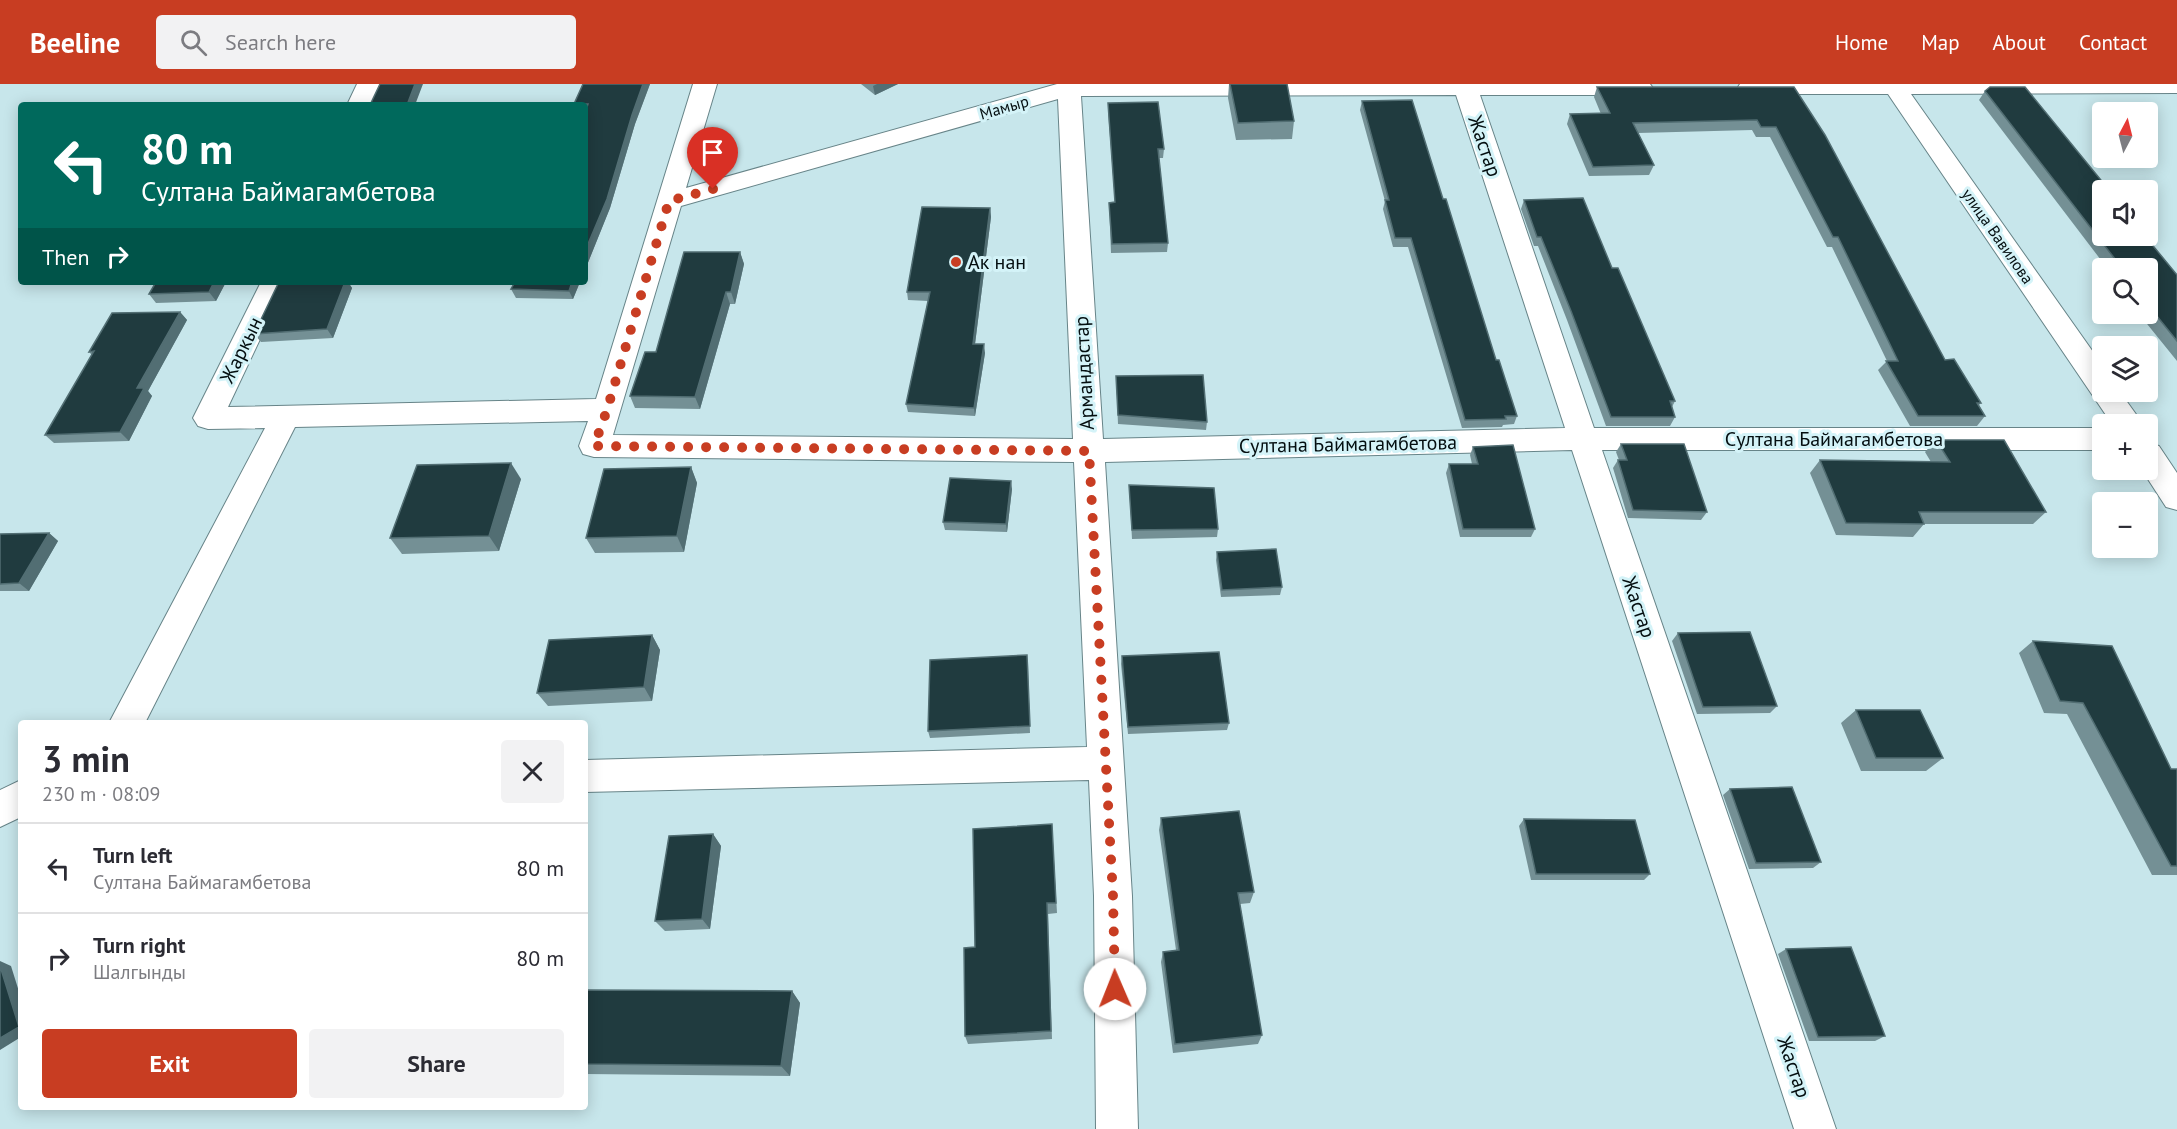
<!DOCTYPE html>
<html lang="en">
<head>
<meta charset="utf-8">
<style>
	:root { --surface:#fff; --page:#f2f2f3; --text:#2b2b33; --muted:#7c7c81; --line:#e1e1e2; --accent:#c83d22 }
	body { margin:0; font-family:"PT Sans",sans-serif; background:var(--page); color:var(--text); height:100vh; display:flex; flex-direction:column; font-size:22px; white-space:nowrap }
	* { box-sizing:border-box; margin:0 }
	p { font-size:20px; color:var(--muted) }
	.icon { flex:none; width:33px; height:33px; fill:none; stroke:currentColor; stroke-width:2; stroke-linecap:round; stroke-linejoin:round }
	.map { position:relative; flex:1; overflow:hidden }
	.panel { position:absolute; left:18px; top:636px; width:570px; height:390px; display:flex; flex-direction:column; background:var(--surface); border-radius:6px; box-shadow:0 3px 15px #0003 }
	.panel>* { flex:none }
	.guide { position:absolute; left:18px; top:18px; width:570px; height:183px; border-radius:6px; box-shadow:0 3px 15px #0003; background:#00695c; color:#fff; overflow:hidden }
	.needle { width:39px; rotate:7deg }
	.tools { position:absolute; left:2092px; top:18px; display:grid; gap:12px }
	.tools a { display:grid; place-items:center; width:66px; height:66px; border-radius:6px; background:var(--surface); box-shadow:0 3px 15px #0003; font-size:30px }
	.pin { position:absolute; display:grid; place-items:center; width:51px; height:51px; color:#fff; margin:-62px -26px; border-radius:50% 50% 50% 0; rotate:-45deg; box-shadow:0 0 6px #0007 }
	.pin .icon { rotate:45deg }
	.me { position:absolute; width:66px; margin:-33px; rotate:359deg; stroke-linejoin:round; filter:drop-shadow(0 0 4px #0008) }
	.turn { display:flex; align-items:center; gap:21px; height:126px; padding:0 24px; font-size:27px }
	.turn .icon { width:78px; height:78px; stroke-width:2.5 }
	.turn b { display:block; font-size:42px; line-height:51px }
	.then { display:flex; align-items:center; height:57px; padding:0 24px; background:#0003; gap:12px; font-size:22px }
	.round { display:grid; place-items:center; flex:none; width:63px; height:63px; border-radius:6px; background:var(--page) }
	.summary { display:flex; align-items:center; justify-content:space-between; height:102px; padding:0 24px }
	h1 { font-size:36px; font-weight:600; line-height:45px }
	.cta { display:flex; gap:12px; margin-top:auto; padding:12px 24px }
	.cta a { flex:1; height:69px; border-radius:6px; background:var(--accent); color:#fff; font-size:24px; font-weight:600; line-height:69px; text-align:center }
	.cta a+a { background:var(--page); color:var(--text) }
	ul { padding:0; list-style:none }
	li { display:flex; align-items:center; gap:18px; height:90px; padding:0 24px; border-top:2px solid var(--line) }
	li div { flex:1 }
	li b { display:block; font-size:22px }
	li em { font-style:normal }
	header { display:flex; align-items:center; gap:36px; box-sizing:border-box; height:84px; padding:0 30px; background:var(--accent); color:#fff }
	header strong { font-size:28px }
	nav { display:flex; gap:33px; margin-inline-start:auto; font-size:21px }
	.search { width:420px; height:54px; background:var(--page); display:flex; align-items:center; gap:15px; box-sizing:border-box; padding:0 21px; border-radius:6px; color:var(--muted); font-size:22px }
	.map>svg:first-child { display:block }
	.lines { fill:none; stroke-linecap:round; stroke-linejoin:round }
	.minor-casing { stroke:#678488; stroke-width:2 }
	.minor { fill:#fff; fill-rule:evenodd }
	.wall { fill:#749095 }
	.shaded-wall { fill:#526e73 }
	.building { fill:#203b3f; stroke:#526e73; stroke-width:1.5 }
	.route { stroke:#c83d22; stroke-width:10; stroke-dasharray:0 18 }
	.poi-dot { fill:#c83d22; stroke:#d4f3f8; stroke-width:2 }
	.labels { text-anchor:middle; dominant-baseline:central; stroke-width:6; stroke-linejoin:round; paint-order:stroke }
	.far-street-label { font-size:16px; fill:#040e10; stroke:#d4f3f8 }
	.street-label { font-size:20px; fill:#040e10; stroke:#d4f3f8 }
	.poi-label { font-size:20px; fill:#040e10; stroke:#d4f3f8; text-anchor:start }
</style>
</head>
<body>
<header>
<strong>Beeline</strong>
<div class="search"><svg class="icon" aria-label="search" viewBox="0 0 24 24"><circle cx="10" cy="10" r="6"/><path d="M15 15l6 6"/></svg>Search here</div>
<nav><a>Home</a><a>Map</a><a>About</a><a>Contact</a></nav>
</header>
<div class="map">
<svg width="2177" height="1045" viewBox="0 0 2177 1045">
	<rect width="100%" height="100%" fill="#c7e6eb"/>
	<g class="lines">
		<g class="minor-casing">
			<path id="minor" d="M357,0H381L371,21H347Z
				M693,0H717L686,104L1057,0H1650L1653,4L1649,9L1641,11H1480L1594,344H2103V366H1602L1836,1045H1794L1572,366L1105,378L1132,812L1138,1045H1096L1094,812L1089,696L585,708V676L1087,663L1074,378L594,373L583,370L579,362L588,337L295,343L145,639H109L265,344L208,345L198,342L193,334L261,198H287L228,323L596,315ZM1456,11L1565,344L1103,355L1081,12ZM1058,15L1073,355L613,351L681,122Z
				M1740,0H2177V9L1911,10L2103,282V308H2120L2143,340H2112L1888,10H1750L1742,8L1738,3Z
				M2148,359L2159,362L2177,389V426L2166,423L2142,386H2148Z
				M21,696V733L0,743V706Z"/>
		</g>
		<use href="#minor" class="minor"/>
	</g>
	<path class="wall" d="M583,0H650L635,40L610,124L585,186V21L574,20Z
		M861,0H898L875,11Z
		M1229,0H1287L1294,37L1292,55L1236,56L1228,14Z
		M1597,3H1794L1945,276L1981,319L1979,321L1985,332L1977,342H1910L1878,286L1887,277L1832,163H1827L1770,53H1756L1752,46L1638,49L1654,81L1649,91L1589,92L1567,40L1570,30H1601L1594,13Z
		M1985,7L2177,191V277L2139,230H2148V184H2107L1979,16Z
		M1362,17L1443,115L1496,276L1517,332L1514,340L1503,341L1502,343L1462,344L1408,163H1393L1383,125L1385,117L1360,26Z
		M1108,19L1164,65L1163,74H1159L1168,159L1167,168L1111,169L1109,119L1115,118L1108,28Z
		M1524,116L1612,184L1675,317L1672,323L1675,333L1670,342H1606L1567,236L1538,162H1534L1521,125Z
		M990,124L991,133L975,260L985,269L975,332L908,328L906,320L928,217L908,216L907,208Z
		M740,168L744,180L735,220H730L700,325L635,324L630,312L656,268Z
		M156,198H226L216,217L156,219L149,210Z
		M303,198H348L352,204L333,254L261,258L254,250Z
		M580,198L573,215L516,214L511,205Z
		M180,228L187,236L148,307L152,312L129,357L54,359L45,351L92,271L89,268Z
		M1116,292L1207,338L1206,346L1118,340Z
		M1936,356L2046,428L2033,440H1924L1913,453L1836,451L1810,389L1820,376L1931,378L1925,368Z
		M1621,360L1707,428L1701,436L1628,434L1613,384L1618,376H1619L1616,368Z
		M1473,363L1535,445L1531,453H1460L1446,389L1449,380H1472L1470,371Z
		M691,383L697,399L684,468L595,469L586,454Z
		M521,395L499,467L402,470L390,454Z
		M1129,401L1218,445L1217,453L1132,455Z
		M1012,405L1007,448L945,446L943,438Z
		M49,449L58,457L29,507H0V450Z
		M1217,468L1282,503L1280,511L1221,513L1216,476Z
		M1678,549L1777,622L1770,629L1697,630L1672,557Z
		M652,551L660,566L652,617L548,622L537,609Z
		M2033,557L2171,685H2177V791H2152L2067,630L2044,629L2019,569Z
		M1122,572L1229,639L1227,646L1128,650L1121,580Z
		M1028,578L1030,649L930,654L928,647Z
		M1856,626L1943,674L1926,687H1861L1841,639Z
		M1730,705L1821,778L1813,784L1749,785L1723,711Z
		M1161,734L1254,808L1250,819L1240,820L1262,951L1258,960L1173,969L1161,878L1163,868L1176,866L1159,746Z
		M1524,735L1650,790L1644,796H1531L1519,742Z
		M1052,740L1057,829L1048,830L1052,955L968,960L965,952L975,863Z
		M713,750L721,762L710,845L665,847L655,837Z
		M1786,865L1885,952L1875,957H1809L1778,870Z
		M585,906L792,907L800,919L790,992L585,990Z"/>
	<path class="shaded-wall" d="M415,0H423L415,21H407Z
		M643,0H650L635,40L610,124L585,186V167Z
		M877,0H898L875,11L873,2Z
		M990,124L991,133L974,268L973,260Z
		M740,168L744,180L735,220L731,208Z
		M214,198H226L216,217L209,208Z
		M345,198H348L352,204L333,254L327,245Z
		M572,198H580L573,215L569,207Z
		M726,208L730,220L700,325L695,313Z
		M180,228L187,236L148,307L152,312L129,357L120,348L137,304Z
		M984,260L985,269L975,332L974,324Z
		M511,379L521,395L499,467L489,452Z
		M691,383L697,399L684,468L677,452Z
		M1011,397L1012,405L1007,448L1006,440Z
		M49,449L58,457L29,507L19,499Z
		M652,551L660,566L652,617L644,603Z
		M713,750L721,762L710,845L702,835Z
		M0,877L11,882L21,914V953L0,966Z
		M792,907L800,919L790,992L781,982Z"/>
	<path class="building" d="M380,0H415L407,21H370Z
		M583,0H643L632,31L607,115L585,167V29L588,20H574Z
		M1230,0H1287L1294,37L1238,39Z
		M1597,3H1794L1825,51L1945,276L1954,275L1981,319H1977L1985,332H1918L1886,277H1898L1838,153H1833L1776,43H1761L1757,36L1633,39L1654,81L1593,83L1570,30L1610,29Z
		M1990,3H2025L2109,106H2103V152H2145L2177,191V257L2148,221V184H2122L1985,7Z
		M1412,16L1443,115H1446L1496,276H1499L1517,332H1505L1506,335L1465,336L1411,154H1395L1385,116H1389L1362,17Z
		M1158,18L1164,65H1158L1168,159L1112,160L1109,119L1115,118L1108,19Z
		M1583,114L1612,184H1618L1675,317H1670L1675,333H1611L1571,227L1541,153H1537L1524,116Z
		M922,123L990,124L973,260H984L974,324L906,320L930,208H907Z
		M684,168H740L731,208H726L695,313L630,312L645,268H656Z
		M156,198H214L209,208L149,210Z
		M303,198H345L327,245L254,250L278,200Z
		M515,198H572L569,207L511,205Z
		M180,228L137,304H144L120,348L45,351L94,267L89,268L112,229Z
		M1203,291L1207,338L1118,331L1116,292Z
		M1936,356H2004L2046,428H1919L1924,440L1846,439L1820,376L1950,378Z
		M1621,360H1684L1707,428L1633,426L1618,376H1627Z
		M1513,361L1535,445H1463L1449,380H1478L1473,363Z
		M511,379L489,452L390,454L417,381Z
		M691,383L677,452L586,454L604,385Z
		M950,394L1011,397L1006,440L943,438Z
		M1129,401L1214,404L1218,445L1132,446Z
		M49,449L19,499L0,500V450Z
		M1276,465L1282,503L1222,506L1217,468Z
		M1750,548L1777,622L1703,623L1678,549Z
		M652,551L644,603L537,609L549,556Z
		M2033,557L2112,562L2171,685H2177V782H2171L2083,619L2060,617Z
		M1219,568L1229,639L1128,643L1122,572Z
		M1027,571L1030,642L928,647L930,576Z
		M1856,626H1920L1943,674H1876Z
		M1792,703L1821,778L1756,779L1730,705Z
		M1239,727L1254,808L1238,809L1262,951L1175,960L1163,868L1179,866L1161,734Z
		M1524,735L1635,736L1650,790H1536Z
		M1052,740L1056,819H1047L1051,947L965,952L964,864L975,863L973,745Z
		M713,750L702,835L655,837L669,752Z
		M1851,863L1885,952L1818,953L1786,865Z
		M0,882L19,943L0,954Z
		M585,906L792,907L781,982L585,980Z"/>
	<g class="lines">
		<path class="route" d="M713,105L669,117L607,326L594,362L1089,367L1113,812L1115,905"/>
	</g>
	<circle class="poi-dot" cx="956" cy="178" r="6"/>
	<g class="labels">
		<g class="far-street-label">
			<text transform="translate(1004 23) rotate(-16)">Мамыр</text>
			<text transform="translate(1998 152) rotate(55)">улица Вавилова</text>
		</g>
		<g class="street-label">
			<text transform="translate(1485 62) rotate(71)">Жастар</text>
			<text transform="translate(241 266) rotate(-64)">Жаркын</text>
			<text transform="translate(1084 289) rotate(-93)">Армандастар</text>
			<text x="1834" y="355">Султана Баймагамбетова</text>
			<text transform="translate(1348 360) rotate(-1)">Султана Баймагамбетова</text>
			<text transform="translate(1639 523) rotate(71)">Жастар</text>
			<text transform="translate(1794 983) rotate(71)">Жастар</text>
		</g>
		<g class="poi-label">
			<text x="968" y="178">Ак нан</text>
		</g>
	</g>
</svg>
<div class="tools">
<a><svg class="needle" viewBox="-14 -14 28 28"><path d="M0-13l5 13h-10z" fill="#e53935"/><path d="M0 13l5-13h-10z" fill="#7c7c81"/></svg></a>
<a><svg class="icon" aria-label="sound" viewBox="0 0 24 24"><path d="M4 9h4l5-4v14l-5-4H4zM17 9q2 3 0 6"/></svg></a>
<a><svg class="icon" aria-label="search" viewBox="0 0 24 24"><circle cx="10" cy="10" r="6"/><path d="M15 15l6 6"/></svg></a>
<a><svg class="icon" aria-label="layers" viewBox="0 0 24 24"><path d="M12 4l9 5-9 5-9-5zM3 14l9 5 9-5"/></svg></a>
<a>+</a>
<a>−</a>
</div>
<div class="pin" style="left:713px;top:105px;background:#d93025"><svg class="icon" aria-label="arrive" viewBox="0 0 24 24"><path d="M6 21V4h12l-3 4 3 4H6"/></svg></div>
<svg class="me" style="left:1115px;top:905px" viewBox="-20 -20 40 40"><circle r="19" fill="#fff"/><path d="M0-13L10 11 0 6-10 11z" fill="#c83d22"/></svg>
<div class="guide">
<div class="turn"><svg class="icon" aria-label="left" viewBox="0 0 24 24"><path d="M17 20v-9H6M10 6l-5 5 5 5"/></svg><div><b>80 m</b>Султана Баймагамбетова</div></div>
<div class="then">Then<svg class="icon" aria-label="right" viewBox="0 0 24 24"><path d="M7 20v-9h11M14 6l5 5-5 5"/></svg></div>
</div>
<section class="panel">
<div class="summary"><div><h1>3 min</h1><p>230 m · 08:09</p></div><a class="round"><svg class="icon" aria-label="close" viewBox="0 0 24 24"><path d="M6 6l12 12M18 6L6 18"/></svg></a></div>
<ul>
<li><svg class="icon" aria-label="left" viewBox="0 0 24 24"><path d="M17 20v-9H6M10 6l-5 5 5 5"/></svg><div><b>Turn left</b><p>Султана Баймагамбетова</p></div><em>80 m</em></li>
<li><svg class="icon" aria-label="right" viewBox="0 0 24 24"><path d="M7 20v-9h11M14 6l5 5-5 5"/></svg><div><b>Turn right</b><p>Шалгынды</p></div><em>80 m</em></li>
</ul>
<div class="cta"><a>Exit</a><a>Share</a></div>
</section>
</div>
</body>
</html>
